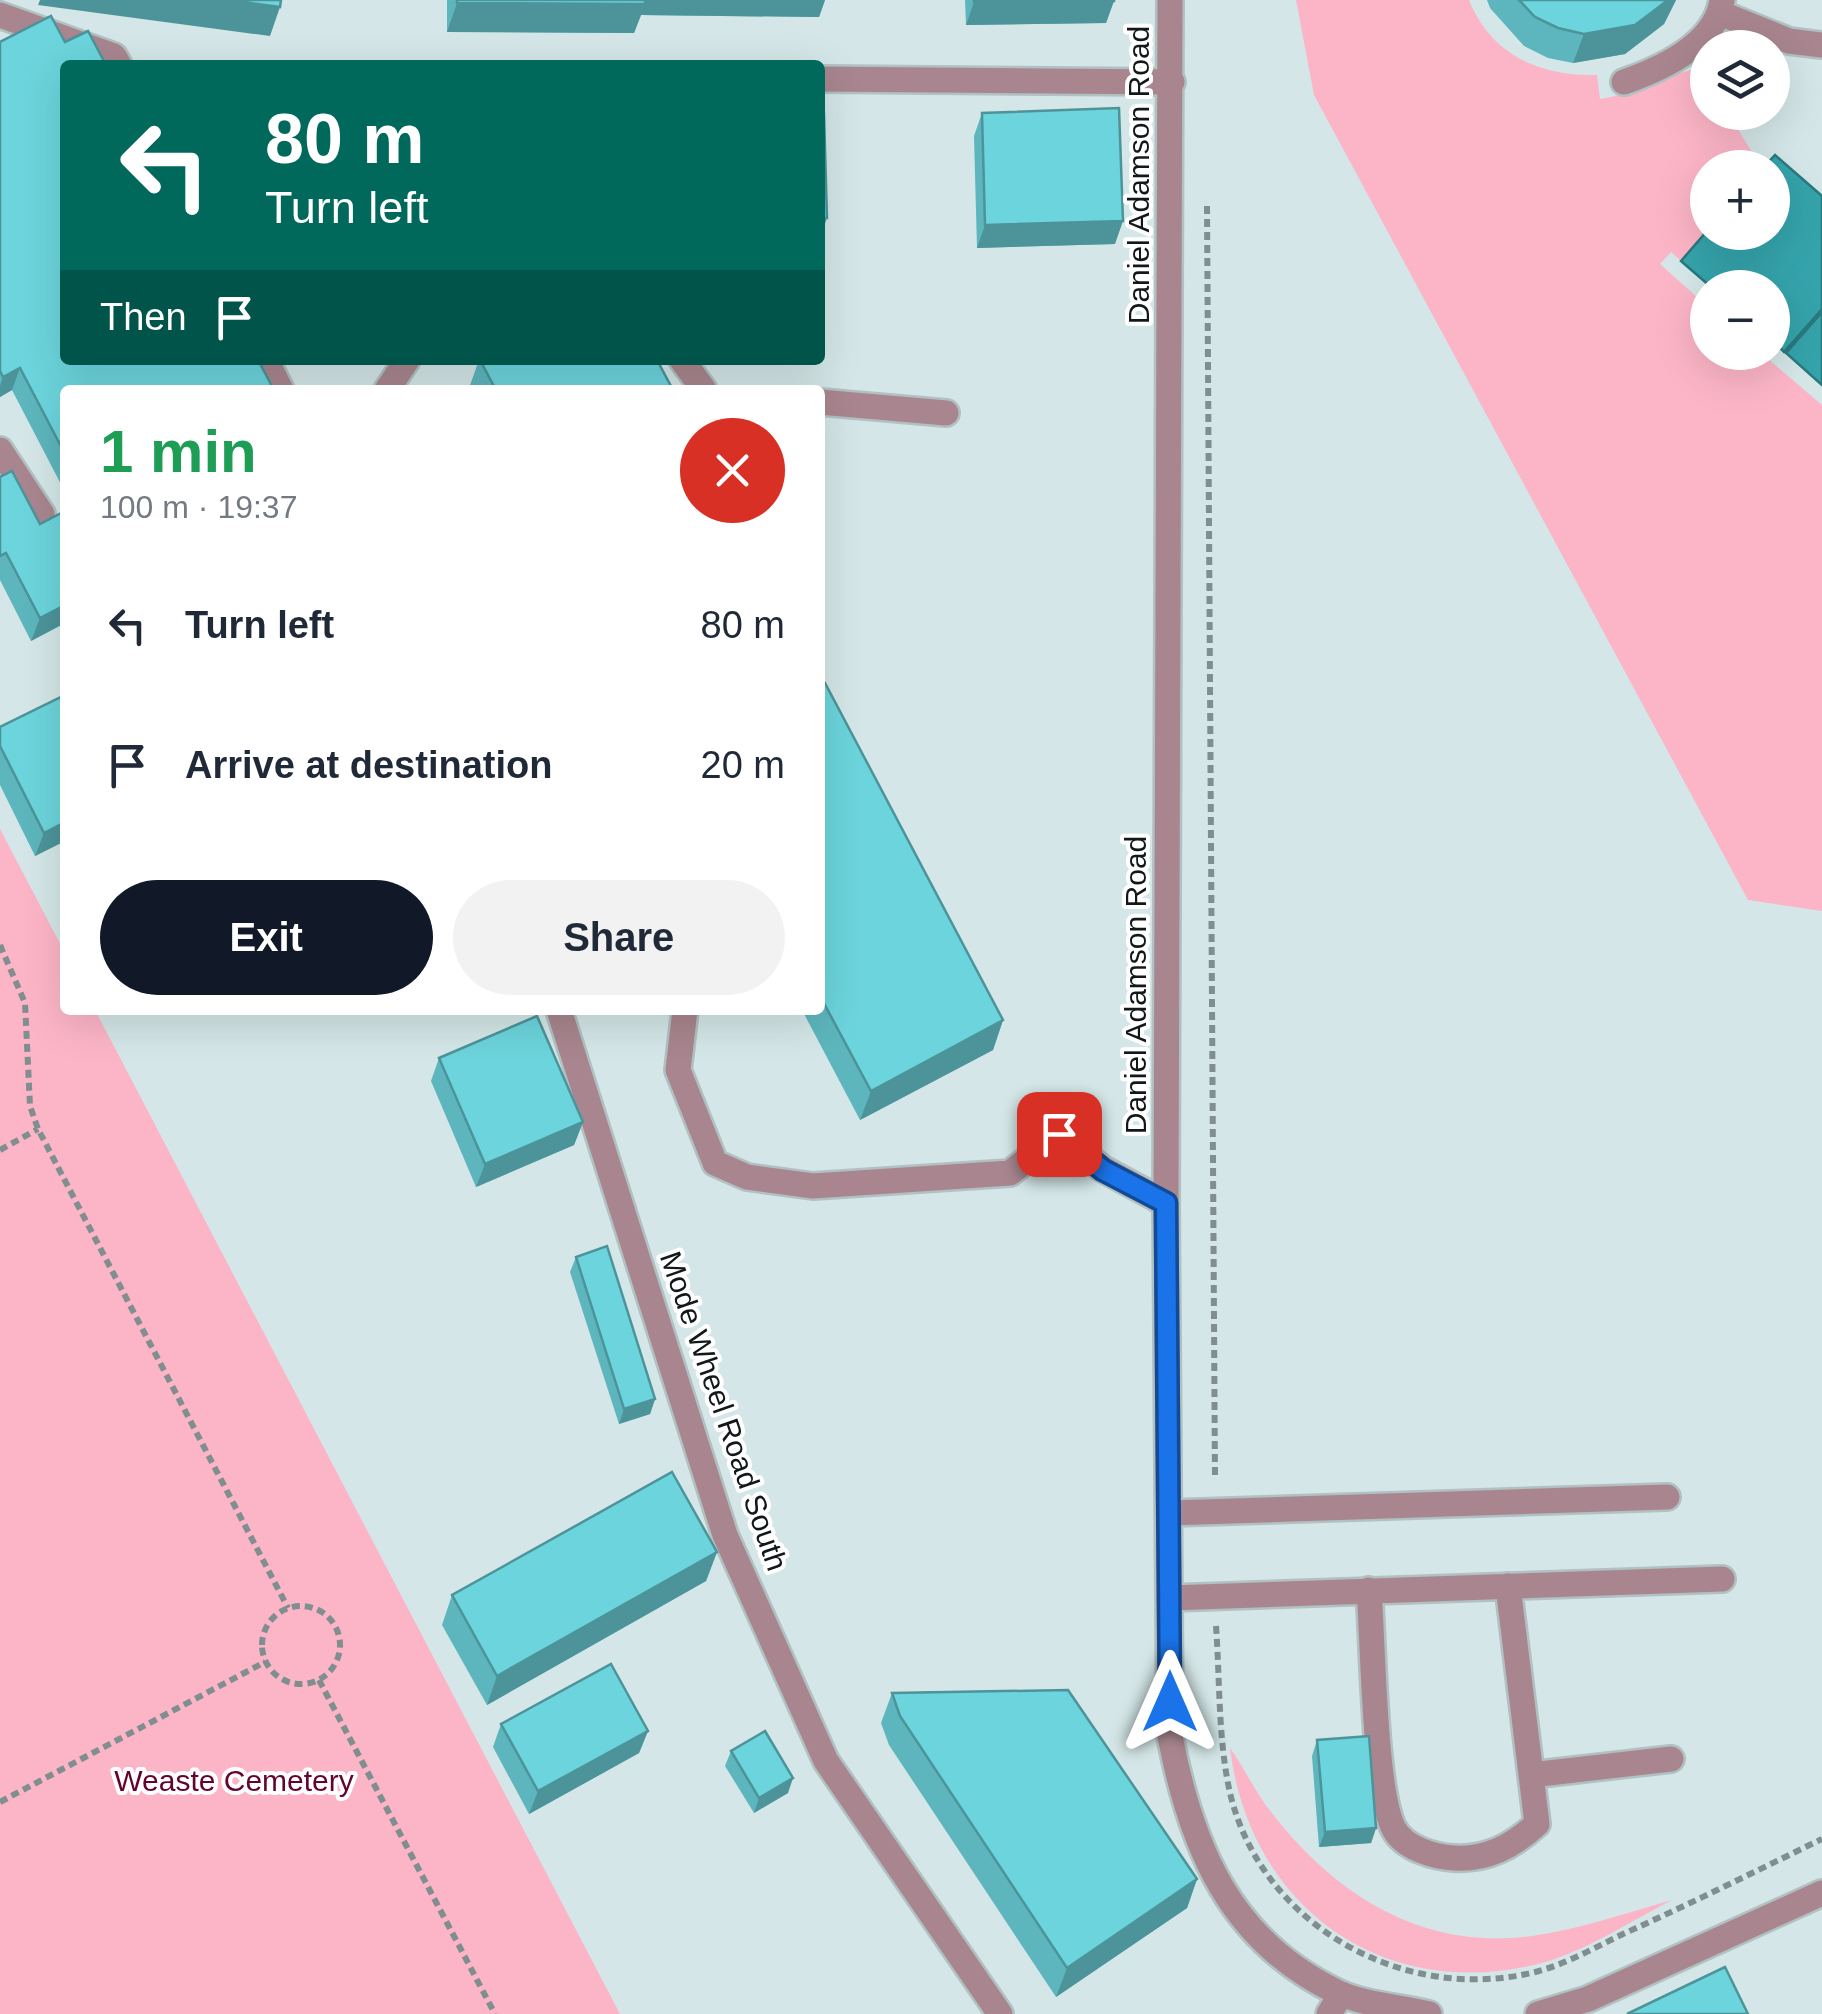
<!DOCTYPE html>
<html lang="en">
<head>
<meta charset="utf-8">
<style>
	:root { --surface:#fff; --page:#f2f2f3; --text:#1f2937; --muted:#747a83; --accent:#111827 }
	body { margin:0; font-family:Helvetica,sans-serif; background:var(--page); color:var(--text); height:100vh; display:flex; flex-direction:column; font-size:38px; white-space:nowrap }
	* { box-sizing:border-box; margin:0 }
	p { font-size:32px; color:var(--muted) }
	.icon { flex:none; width:55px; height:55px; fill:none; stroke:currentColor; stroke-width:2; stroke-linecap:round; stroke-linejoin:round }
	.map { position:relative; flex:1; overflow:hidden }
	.details { position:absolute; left:60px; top:385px; width:765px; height:630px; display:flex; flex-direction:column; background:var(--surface); border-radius:10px; box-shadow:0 10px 40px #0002 }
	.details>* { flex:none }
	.guide { position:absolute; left:60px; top:60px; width:765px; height:305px; border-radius:10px; box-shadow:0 10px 40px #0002; background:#00695c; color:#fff; overflow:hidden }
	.controls { position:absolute; left:1690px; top:30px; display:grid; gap:20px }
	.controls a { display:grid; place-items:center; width:100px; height:100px; border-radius:50%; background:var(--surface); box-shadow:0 10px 40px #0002; font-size:50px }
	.pin { position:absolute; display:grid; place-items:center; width:85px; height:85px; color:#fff; margin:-42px; border-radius:20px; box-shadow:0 5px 15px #0006 }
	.me { position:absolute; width:110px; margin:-55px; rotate:0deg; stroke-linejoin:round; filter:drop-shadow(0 0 8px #0008) }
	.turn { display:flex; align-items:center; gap:35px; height:210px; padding:0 40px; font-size:45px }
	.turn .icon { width:130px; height:130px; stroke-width:2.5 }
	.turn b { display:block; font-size:70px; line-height:85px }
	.then { display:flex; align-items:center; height:95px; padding:0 40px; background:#0003; gap:20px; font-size:38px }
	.round { display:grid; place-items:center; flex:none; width:105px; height:105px; border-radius:52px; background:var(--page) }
	.head { display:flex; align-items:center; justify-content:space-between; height:170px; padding:0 40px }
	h1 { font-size:60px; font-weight:800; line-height:75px; color:#1e9e55 }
	.action { display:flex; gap:20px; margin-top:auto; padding:20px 40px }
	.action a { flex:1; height:115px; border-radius:60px; background:var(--accent); color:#fff; font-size:40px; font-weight:800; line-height:115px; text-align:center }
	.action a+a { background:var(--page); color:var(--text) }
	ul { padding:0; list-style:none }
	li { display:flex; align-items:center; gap:30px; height:140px; padding:0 40px }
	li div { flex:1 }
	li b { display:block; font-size:38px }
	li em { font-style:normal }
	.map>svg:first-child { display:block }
	.green { fill:#fcb5c7 }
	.water { fill:#35a3ab; stroke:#2a797f; stroke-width:2.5 }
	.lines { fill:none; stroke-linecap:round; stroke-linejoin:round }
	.service-casing { stroke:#b1c1c2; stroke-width:30 }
	.minor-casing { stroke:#b1c1c2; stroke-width:30 }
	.tertiary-casing { stroke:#b1c1c2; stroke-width:30 }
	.path { stroke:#818e8f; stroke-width:6; stroke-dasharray:8 5; stroke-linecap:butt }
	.service { stroke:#a9868f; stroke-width:25 }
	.minor { stroke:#a9868f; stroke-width:25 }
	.tertiary { stroke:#a9868f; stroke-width:25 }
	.wall { fill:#5db6bd }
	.shaded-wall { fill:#4c949a }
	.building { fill:#6cd4dc; stroke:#4c949a; stroke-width:2.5 }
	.route-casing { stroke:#114b97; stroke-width:25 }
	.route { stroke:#1a73e8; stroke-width:18 }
	.labels { text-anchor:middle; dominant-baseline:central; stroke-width:8; stroke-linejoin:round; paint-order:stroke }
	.street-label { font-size:30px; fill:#121819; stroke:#fff }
	.park-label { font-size:30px; fill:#630430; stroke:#fff }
</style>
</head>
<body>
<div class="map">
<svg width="1822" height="2014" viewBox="0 0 1822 2014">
	<rect width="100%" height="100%" fill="#d4e6e7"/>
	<path class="green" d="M1296,0H1469C1491,55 1541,77 1597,75L1600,99C1638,93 1669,73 1707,66L1708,112L1728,113L1761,167L1708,168L1707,231L1681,261L1671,252L1660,264L1707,306L1708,352L1761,353L1822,405V911L1748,900L1314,95Z
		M0,829L65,953V1010H95L620,2014H0Z
		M1230,1748C1245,1769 1255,1792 1271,1812C1335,1895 1423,1951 1532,1936C1580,1929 1626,1913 1672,1900C1629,1922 1582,1954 1534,1965C1378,2001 1249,1904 1230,1748Z"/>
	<path class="water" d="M1775,155L1822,196V309L1784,352L1773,341L1772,288L1711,287L1681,261L1707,231L1772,232V168L1764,167Z
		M1822,312V385L1786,353Z"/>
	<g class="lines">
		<g class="service-casing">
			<path id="service" d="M1720,13L1789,41L1822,45
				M0,15L114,56L119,65
				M820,79L1172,82
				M1624,82C1661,69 1716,44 1722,0
				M266,360L281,390
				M682,360L704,390
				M387,390L407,360
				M820,402L946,413
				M0,450L42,514
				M685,1010L678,1070L715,1163L747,1177L813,1186L1010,1173L1059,1134L1103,1169L1166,1203
				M1169,1513L1667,1497
				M1369,1590C1373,1639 1374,1792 1394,1829C1404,1848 1434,1857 1454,1858C1487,1860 1513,1846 1537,1824L1508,1586
				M1169,1598L1722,1579
				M1531,1775L1671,1759"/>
		</g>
		<g class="minor-casing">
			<path id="minor" d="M559,1010L725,1535L826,1761L1000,2014
				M1329,2014L1341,1994"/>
		</g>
		<g class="tertiary-casing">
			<path id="tertiary" d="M1170,0L1166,1203L1170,1736C1191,1847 1230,1942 1339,1993C1366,2005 1401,2007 1429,2014
				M1538,2014L1588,1999L1822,1893"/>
		</g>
		<path class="path" d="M1207,206L1215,1479
			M0,945L25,1003L30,1106L38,1129L288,1608
			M0,1150L38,1129
			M262 1645a39 39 0 1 1 78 0a39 39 0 1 1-78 0Z
			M1216,1626C1220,1681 1218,1740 1230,1793C1262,1928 1408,2006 1539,1971C1568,1963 1596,1947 1623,1934C1690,1904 1756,1871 1822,1839
			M319,1680L495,2014
			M0,1802L265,1662"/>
		<use href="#service" class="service"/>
		<use href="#minor" class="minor"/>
		<use href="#tertiary" class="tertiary"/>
	</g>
	<path class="wall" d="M447,0H825L819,17L641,15L634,33L447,32Z
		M965,0H1114L1106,23L966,25Z
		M1487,0H1676L1664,24L1625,54L1573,63L1548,58L1524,46L1490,8Z
		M0,42H65V492L12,390L0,397Z
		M982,113L1115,244L977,248L974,136Z
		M479,360H480L673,390H470L469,388Z
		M0,477L40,524L65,623L31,641L0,580Z
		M820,686L1003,1020L993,1050L860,1120L802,1010H820Z
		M65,695V841L35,856L0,785V727Z
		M439,1058L583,1122L574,1145L476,1187L431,1081Z
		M576,1257L655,1399L650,1414L619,1424L570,1272Z
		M717,1552L706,1581L487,1705L442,1625L452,1595Z
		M892,1693L1197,1879L1187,1908L1056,1997L889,1745L881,1723Z
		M501,1724L648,1731L639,1753L529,1814L493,1747Z
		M1317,1740L1376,1828L1371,1843L1319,1847L1312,1756Z
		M731,1751L788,1793L754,1813L725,1766Z"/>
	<path class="shaded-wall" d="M40,0H229L280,7L270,36L38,5Z
		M640,0H825L819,17L641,15L634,33L447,32L457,3Z
		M1668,0H1676L1664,24L1625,54L1573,63L1584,34Z
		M1114,1L1106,23L966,25L974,2Z
		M820,218H827L820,237Z
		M1123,221L1115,244L977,248L985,225Z
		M20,368L12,390L0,397V386L3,377Z
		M65,605V623L31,641L40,618Z
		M65,822V841L35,856L44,833Z
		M1003,1020L993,1050L860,1120L871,1091Z
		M583,1122L574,1145L476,1187L485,1164Z
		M655,1399L650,1414L619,1424L624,1409Z
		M717,1552L706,1581L487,1705L497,1676Z
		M648,1731L639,1753L529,1814L538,1791Z
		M793,1778L788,1793L754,1813L759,1798Z
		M1376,1828L1371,1843L1319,1847L1325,1832Z
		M1197,1879L1187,1908L1056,1997L1067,1968Z"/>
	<path class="building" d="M229,0H281L280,7Z
		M457,0H645V4L457,3Z
		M974,0H1114V1L974,2Z
		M1519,0H1668L1635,25L1584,34L1558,28L1535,17Z
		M51,16L65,42L88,31L106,65H65V360H258L274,390H65V454L20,368L3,377L0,371V42Z
		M1119,108L1123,221L985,225L982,113Z
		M820,114H824L827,218H820Z
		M480,360H657L673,390H496Z
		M12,471L40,524L65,511V605L40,618L6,553L0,556V477Z
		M825,683L1003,1020L871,1091L820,996V686Z
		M65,695V822L44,833L0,746V727Z
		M537,1016L583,1122L485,1164L439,1058Z
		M607,1246L655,1399L624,1409L576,1257Z
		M672,1472L717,1552L497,1676L452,1595Z
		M611,1664L648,1731L538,1791L501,1724Z
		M1068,1690L1197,1879L1067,1968L900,1716L892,1693Z
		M765,1731L793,1778L759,1798L731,1751Z
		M1369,1736L1376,1828L1325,1832L1317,1740Z
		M1725,1967L1748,2014H1627Z"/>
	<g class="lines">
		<g class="route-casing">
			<path id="route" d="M1059,1134L1103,1170L1166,1203L1170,1702"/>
		</g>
		<use href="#route" class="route"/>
	</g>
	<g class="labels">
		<g class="street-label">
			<text transform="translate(1138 175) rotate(-90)">Daniel Adamson Road</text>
			<text transform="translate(1135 985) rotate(-90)">Daniel Adamson Road</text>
			<text transform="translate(724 1411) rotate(71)">Mode Wheel Road South</text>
		</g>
		<g class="park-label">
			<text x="234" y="1780">Weaste Cemetery</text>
		</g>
	</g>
</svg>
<div class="controls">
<a><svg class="icon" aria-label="layers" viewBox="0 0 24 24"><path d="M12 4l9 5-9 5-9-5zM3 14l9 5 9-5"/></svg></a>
<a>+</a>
<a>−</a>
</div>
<div class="pin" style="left:1059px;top:1134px;background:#d93025"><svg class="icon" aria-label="arrive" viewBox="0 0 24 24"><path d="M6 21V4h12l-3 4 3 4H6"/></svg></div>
<svg class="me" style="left:1170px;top:1702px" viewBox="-20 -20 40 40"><path d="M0-17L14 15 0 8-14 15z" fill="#1a73e8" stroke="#fff" stroke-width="4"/></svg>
<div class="guide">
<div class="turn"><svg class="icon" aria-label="left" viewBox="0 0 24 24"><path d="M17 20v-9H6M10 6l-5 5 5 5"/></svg><div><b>80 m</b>Turn left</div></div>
<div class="then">Then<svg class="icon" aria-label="arrive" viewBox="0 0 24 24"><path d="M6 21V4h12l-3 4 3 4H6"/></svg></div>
</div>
<section class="details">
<div class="head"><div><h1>1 min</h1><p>100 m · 19:37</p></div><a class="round" style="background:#d93025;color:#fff"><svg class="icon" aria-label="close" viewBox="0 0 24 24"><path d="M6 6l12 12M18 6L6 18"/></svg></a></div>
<ul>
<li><svg class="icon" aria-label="left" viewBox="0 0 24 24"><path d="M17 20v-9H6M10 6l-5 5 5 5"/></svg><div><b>Turn left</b></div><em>80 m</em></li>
<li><svg class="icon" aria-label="arrive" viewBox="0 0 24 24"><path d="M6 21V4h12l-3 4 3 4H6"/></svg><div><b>Arrive at destination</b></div><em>20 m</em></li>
</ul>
<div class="action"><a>Exit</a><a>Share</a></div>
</section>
</div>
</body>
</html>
